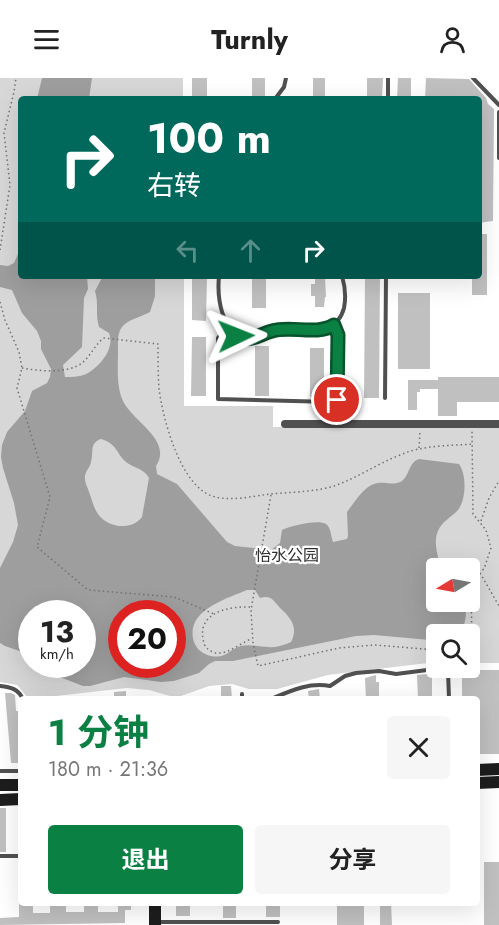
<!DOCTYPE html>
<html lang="zh">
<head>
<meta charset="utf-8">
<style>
	:root { --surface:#fff; --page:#f6f6f6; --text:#222; --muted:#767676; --accent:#0b8043 }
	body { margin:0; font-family:Jost,"Noto Sans SC",sans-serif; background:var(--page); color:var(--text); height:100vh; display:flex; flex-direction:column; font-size:22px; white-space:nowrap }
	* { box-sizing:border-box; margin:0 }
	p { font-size:20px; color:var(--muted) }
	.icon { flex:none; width:33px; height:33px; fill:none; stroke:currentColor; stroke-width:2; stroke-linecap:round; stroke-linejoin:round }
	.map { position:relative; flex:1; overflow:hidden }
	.side { position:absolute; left:18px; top:618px; width:462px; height:210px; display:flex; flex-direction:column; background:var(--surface); border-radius:6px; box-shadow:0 6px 24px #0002 }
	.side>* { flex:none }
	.banner { position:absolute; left:18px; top:18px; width:464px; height:183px; border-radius:6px; box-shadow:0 6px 24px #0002; background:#00695c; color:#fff; overflow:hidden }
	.needle { width:39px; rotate:260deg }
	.tools { position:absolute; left:426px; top:480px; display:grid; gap:12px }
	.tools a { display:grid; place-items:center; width:54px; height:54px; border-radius:6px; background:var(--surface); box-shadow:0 6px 24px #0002; font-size:30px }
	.speed { position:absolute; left:18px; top:522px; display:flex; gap:12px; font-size:30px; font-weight:700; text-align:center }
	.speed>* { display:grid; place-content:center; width:78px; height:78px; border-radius:50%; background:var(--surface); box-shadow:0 6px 24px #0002; line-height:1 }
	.speed small { font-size:15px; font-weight:400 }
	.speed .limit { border:9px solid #d22; background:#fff; color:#111 }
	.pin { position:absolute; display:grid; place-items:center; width:51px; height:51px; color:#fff; margin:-26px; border:3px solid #fff; border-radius:50%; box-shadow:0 2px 6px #0007 }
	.me { position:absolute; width:66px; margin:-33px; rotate:88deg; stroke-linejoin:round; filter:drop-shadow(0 0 4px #0008) }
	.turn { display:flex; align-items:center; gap:21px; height:126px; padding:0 30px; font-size:27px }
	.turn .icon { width:78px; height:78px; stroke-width:2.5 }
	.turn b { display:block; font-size:42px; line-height:51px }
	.lanes { display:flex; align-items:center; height:57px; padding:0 30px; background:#0003; justify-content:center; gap:30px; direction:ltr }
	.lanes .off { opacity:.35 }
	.round { display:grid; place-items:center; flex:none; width:63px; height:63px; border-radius:6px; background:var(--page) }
	.summary { display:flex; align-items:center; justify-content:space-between; height:102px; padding:0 30px }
	h1 { font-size:36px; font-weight:700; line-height:45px; color:var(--accent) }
	.button { display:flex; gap:12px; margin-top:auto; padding:12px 30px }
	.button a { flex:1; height:69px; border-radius:6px; background:var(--accent); color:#fff; font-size:24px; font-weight:700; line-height:69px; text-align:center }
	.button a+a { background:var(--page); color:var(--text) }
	header { display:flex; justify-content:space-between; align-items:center; height:78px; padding:0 30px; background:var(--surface); font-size:27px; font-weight:700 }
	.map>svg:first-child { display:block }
	.green { fill:#d7d7d7; fill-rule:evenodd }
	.water { fill:#9e9e9e; fill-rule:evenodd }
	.building { fill:#c0c0c0 }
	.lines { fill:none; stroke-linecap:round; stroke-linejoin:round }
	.path { stroke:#727272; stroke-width:1.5; stroke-dasharray:1.5 3; stroke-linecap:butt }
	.lane { stroke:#505050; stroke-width:4 }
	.street { stroke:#505050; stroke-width:8 }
	.secondary { stroke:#1d1d1d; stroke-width:12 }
	.route-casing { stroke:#07532c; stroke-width:15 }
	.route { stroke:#0b8043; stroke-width:10 }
	.labels { text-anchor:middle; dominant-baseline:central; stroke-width:4.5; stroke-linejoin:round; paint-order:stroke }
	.park-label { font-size:16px; fill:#2e2e2e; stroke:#fff }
</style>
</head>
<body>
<header><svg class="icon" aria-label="menu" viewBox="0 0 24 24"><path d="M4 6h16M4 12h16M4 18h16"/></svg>Turnly<svg class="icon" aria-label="person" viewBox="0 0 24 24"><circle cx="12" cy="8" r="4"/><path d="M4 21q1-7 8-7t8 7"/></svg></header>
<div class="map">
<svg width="499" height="847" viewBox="0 0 499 847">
	<rect width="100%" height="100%" fill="#fff"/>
	<path class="green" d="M0,0H183V21H21V198H184V328H273V349H499V585H470V556H436V584L328,597L277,611H249L232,606L209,608L181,618H170L149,612L127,610L29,621L17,607L0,604ZM436,490H470V524H436ZM32,536H82V586H32ZM122,536H172V586H122Z"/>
	<path class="water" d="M42,0H92L89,21H37Z
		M21,142V198H87L88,211L84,220L82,269L63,287L65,299C72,299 82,299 88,295C101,287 115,270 109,255L99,249C95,236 99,226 95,213L103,198H155V218L150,234C143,238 131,241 125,246C117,252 118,263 118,272C118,288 116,308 123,323C133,344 173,362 156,388L157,396L177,406L227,464L235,468L271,472L280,465L282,452C290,448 318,441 326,446C331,449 331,459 333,464L347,461L348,458L347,434C355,424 364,407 378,405C386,404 394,408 402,403C410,397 408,385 419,381L459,386C467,397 466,422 458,432C452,439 442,443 438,453C433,464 438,479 441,490H436V524H466C466,536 467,547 458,556H436V562H430L374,557L356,558L233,583H215L209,586L199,595L174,603L161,604L124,599L90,608H83L52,596L42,587L82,586V536H32L31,577L5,568L0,565V490L13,464L18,447L14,425L3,390L1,379L2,367L7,354L25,333L32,313L47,305L50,299L51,291L41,271V263L37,253L22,235L12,212L0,209V187L8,188L14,185L18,176ZM101,361C119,366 116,378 129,386C137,391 144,391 149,400L142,439C131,453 108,450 98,436C93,429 92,421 89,414C88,410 85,405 85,401C84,394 90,390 91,384C94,374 89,365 101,361ZM247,512H255L260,520C271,517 273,522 280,530C290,539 299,549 291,564C284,567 276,570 269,569C260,569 251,566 241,568C229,571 227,581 211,578C203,576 197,572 194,564C184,533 226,521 247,512ZM122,536H172V586H122Z"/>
	<path class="building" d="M192,0H207V21H192Z
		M252,0H265V21H252Z
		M313,0H325V21H313Z
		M367,0H383L382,21H367Z
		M398,0H411V21H397Z
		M426,0L469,1L486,20L488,26L494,31L493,143L478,145V21H425Z
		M478,156H487V217H472V198H478Z
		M192,198H207L206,243L192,242Z
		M252,198H266V230H252Z
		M315,198H325L326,219H325L324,229H315V218H311V206H315Z
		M365,198H380L379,320H364Z
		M398,215H430V291H398Z
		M192,259H206V318H191Z
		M255,268H269V318H255Z
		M310,270H324V319H310Z
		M438,299H499V324H457V338H438V311H420V314H417V332H408V302H438Z
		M462,592H499V676H477V621H462Z
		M428,596L429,599H432V620L418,621L417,597Z
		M376,597V604H379V621H366L365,600Z
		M221,608H231L232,621H221Z
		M319,611L320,621H309L308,613Z
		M126,613V621H114V614Z
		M5,615H11L15,617L16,633H20L21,685H11Z
		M0,730H6V774H0Z
		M484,784H499V847H484Z
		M19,825H33V835H50V825H66V834H84V825H98V834H118V825H131V832H125V845L0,847V840L19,839Z
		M176,825H190V838H176Z
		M223,825H236V840H223Z
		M266,825H280V839H266Z
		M337,825H364V847H337Z
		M380,825H391L392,847H380Z"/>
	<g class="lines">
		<path class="path" d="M0,172L10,107L4,55L14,14L16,0
			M0,224L5,242L19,274L22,290L17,310L50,419L37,469L88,512L174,519L214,536
			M22,290C38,293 68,296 82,285C91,278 95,266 104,260L158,266C158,281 158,296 159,311C163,341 180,407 212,418C231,424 252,418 271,416C292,414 314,414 334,408C357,400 377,386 400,377C422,367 448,368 472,366
			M419,370L420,354
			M271,417L251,532L253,565L258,588L339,570L375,567L436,572
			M481,443L489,420L499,403
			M480,495L499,528
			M250,529C226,528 193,536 205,568C219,585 236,567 251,561
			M470,574H472L471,500L484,491L491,470L486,452L473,436L472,353"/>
		<path class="lane" d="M473,0L499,27
			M275,21L284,9L286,0
			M388,21V0
			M499,34V80
			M219,198C217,219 221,241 235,258C253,266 263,254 280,252C303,249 336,261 344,230C346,220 345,208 342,198
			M228,248L218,260V321L332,324L337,322V257L334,247
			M385,320L386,198
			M0,608C11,609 18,611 23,621
			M242,616V621
			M271,621C290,613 309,604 330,608L345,598L356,595L379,593L396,596L435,591L448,593L449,621
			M0,693H21
			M0,778H21
			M159,844H278"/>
		<path class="street" d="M285,346H499"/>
		<path class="secondary" d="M477,692L499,691
			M477,705L499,704
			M0,707H21
			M0,722L21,721
			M155,825V847"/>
	</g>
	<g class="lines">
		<g class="route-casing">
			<path id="route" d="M236,258C250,265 258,257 272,253C291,247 316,258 334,247L338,257L337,322"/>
		</g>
		<use href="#route" class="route"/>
	</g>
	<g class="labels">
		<g class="park-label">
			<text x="287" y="477">怡水公园</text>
		</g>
	</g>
</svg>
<div class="tools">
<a><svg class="needle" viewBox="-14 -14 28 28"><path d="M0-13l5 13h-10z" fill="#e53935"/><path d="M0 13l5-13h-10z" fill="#767676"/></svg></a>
<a><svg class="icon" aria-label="search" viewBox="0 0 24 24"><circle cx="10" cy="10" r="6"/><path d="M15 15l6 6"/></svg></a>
</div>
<div class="speed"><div>13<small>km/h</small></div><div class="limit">20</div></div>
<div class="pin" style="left:337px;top:322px;background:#d93025"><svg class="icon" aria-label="arrive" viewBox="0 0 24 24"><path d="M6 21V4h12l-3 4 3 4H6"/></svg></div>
<svg class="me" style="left:236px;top:258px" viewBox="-20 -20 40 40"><path d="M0-17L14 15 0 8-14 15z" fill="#0b8043" stroke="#fff" stroke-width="4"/></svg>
<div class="banner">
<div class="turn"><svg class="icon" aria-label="right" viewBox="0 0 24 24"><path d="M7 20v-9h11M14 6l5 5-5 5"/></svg><div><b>100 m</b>右转</div></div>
<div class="lanes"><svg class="icon off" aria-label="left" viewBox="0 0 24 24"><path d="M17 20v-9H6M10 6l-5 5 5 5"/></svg><svg class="icon off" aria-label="ahead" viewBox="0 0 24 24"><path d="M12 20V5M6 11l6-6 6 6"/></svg><svg class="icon" aria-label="right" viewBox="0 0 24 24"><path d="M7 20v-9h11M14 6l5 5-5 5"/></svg></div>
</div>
<section class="side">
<div class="summary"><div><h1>1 分钟</h1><p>180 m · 21:36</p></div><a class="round"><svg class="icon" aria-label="close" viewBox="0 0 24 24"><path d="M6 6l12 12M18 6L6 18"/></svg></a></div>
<div class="button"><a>退出</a><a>分享</a></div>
</section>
</div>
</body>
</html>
